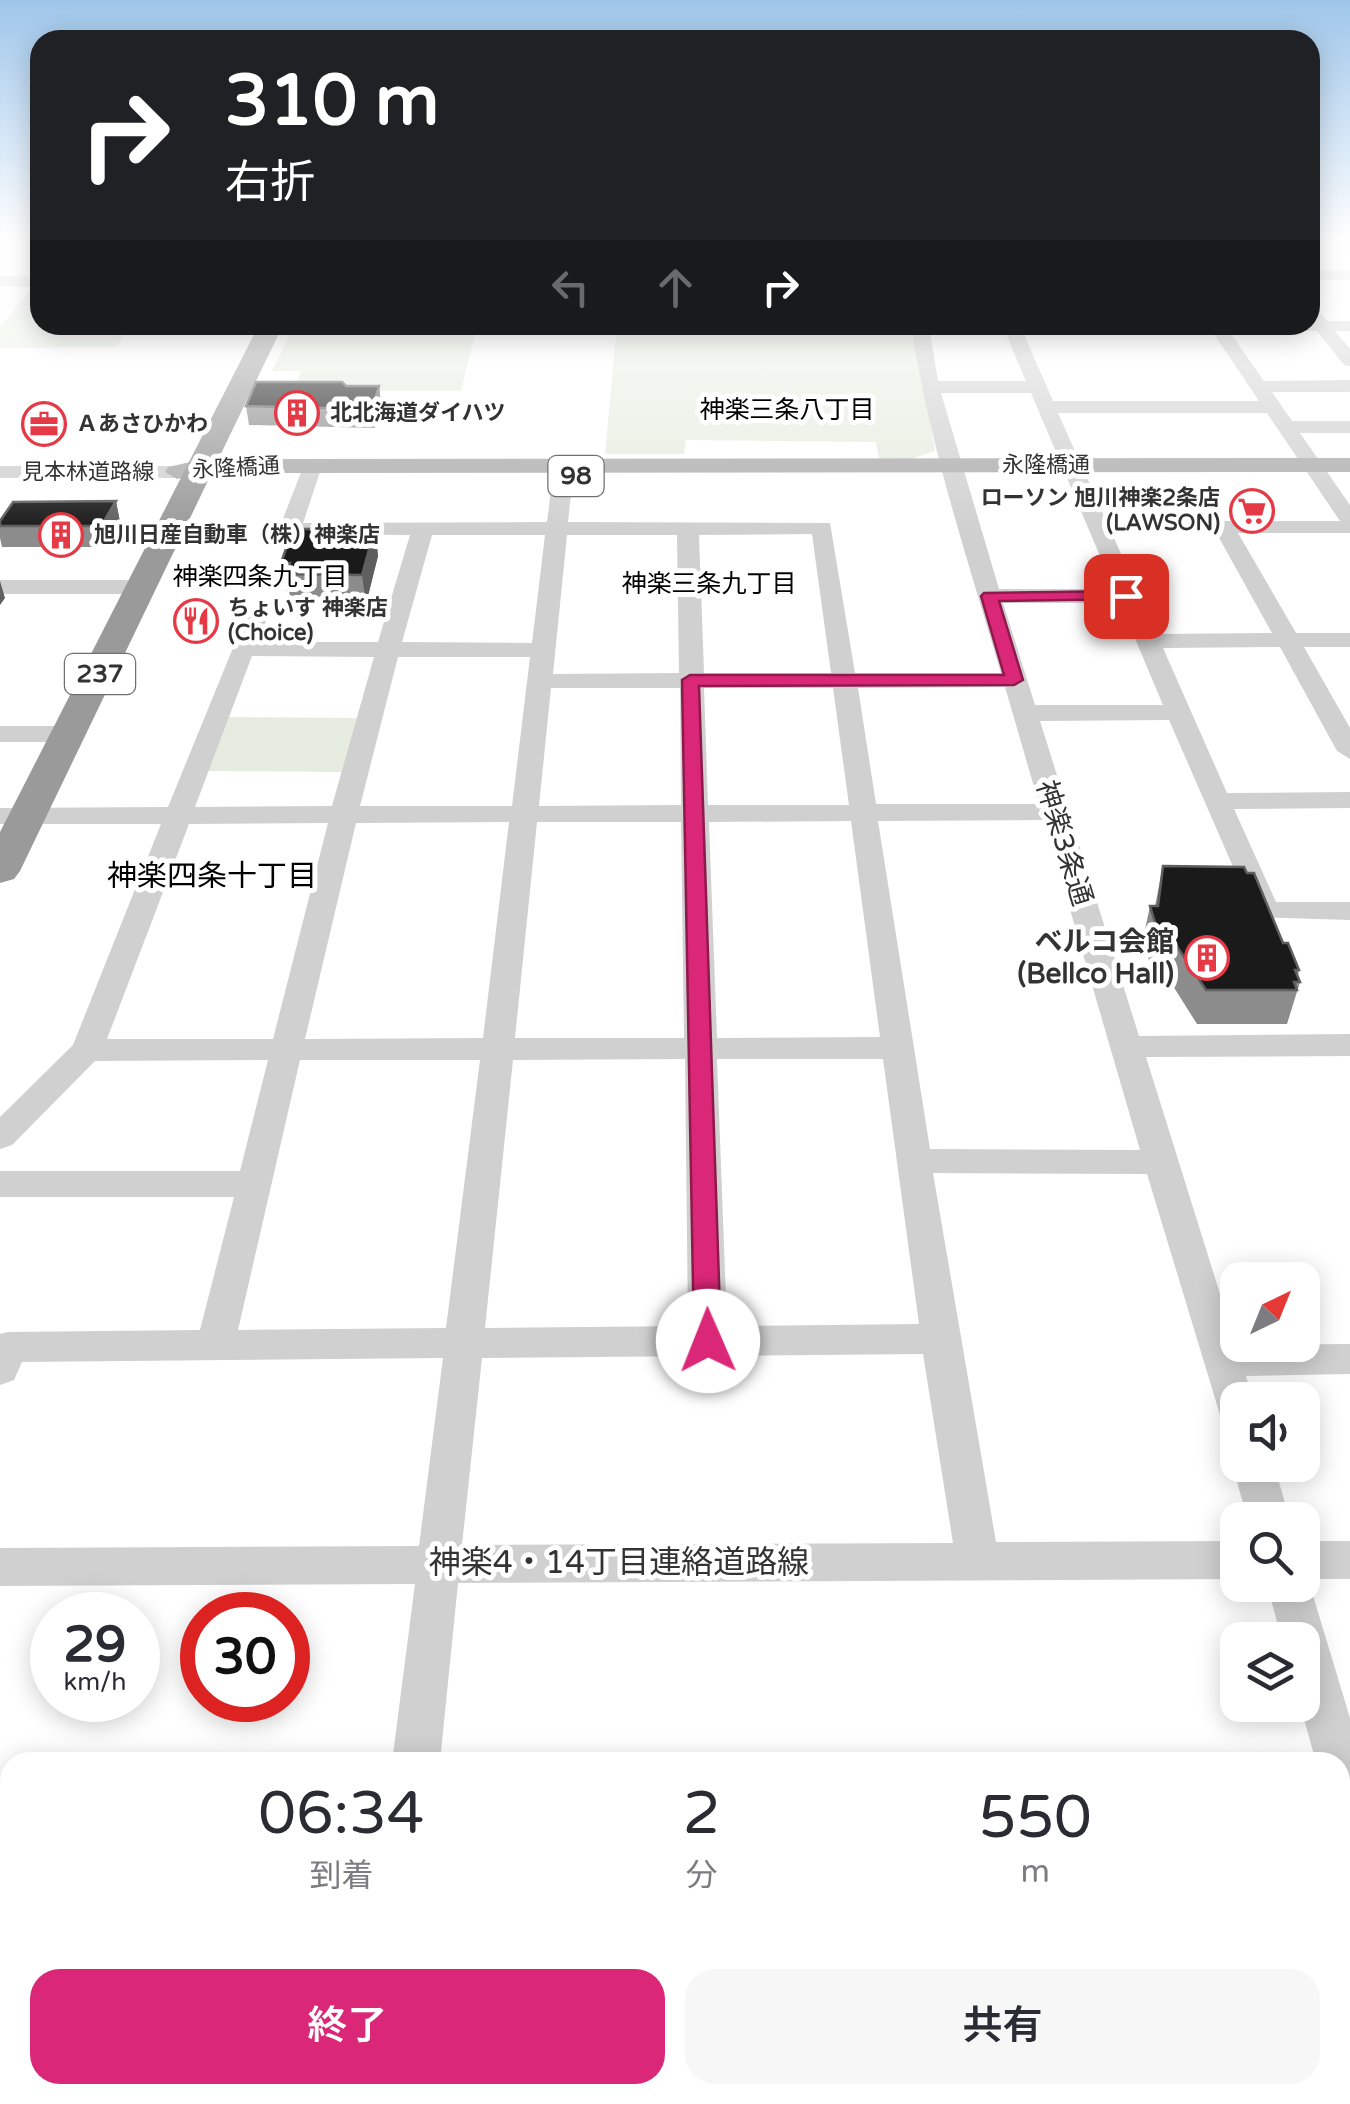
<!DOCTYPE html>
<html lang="ja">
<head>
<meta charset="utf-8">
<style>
	:root { --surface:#fff; --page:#f7f7f7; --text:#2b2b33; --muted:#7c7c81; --accent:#db2777 }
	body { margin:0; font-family:"Varela Round","Noto Sans JP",sans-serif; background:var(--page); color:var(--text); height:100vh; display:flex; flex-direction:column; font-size:38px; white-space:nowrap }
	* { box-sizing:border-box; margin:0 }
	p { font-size:32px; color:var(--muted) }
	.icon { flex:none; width:55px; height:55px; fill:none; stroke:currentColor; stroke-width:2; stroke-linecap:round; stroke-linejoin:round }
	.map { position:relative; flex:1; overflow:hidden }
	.drawer { position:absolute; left:0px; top:1752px; width:1350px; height:352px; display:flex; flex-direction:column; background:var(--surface); border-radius:30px 30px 0 0; box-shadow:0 5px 25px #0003 }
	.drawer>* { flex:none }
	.banner { position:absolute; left:30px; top:30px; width:1290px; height:305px; border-radius:30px; box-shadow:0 5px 25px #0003; background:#202124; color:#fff; overflow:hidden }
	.needle { width:65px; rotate:43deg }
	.controls { position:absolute; left:1220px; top:1262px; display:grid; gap:20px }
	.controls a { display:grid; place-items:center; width:100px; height:100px; border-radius:20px; background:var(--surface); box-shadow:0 5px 25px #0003; font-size:50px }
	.speed { position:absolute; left:30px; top:1592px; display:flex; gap:20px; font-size:50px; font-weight:700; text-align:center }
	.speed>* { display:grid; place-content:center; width:130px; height:130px; border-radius:50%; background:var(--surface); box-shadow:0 5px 25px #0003; line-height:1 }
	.speed small { font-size:25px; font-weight:400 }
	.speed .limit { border:15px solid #d22; background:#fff; color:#111 }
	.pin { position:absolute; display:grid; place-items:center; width:85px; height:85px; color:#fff; margin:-42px; border-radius:20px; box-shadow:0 5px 15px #0006 }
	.me { position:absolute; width:110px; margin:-55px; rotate:359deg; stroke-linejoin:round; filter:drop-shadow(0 0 8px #0008) }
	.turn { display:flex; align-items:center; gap:35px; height:210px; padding:0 30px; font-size:45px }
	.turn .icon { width:130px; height:130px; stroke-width:2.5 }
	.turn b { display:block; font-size:70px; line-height:85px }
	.lanes { display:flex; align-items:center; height:95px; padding:0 30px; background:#0003; justify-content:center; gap:50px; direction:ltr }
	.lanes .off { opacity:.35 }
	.eta { display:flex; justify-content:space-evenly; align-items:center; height:170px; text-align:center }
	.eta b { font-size:60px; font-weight:600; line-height:70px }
	.button { display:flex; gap:20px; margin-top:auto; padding:20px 30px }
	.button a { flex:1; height:115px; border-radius:30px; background:var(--accent); color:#fff; font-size:40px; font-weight:600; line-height:115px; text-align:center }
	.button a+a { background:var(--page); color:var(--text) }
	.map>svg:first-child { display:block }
	.green { fill:#e6ecdf }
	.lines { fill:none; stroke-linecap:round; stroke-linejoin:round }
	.minor { fill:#d0d0d0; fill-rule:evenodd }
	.major { fill:#ababab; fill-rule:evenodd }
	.highway { fill:#9a9a9a; fill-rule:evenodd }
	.wall { fill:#8c8c8c }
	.shaded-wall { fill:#5f5f5f }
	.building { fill:#1a1a1a; stroke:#5f5f5f; stroke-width:2.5 }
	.route { fill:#db2777; stroke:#8e194d; stroke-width:2.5 }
	.labels { text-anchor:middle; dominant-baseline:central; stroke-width:10; stroke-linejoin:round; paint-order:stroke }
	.far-poi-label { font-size:22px; font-weight:bold; fill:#333; stroke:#fff; text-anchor:start }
	.far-street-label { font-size:22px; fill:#333; stroke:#fff }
	.far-neighbourhood-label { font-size:25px; fill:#000; stroke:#fff }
	.shield { fill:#fff; stroke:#707070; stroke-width:2.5 }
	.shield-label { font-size:25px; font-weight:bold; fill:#333 }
	.street-label { font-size:28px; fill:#333; stroke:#fff }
	.poi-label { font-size:28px; font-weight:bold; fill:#333; stroke:#fff; text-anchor:end }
	.neighbourhood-label { font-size:30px; fill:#000; stroke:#fff }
	.near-street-label { font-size:32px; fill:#333; stroke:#fff }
</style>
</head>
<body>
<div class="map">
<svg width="1350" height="2104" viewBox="0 0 1350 2104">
	<rect width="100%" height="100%" fill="#fff"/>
	<path class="green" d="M34,286H40V325H131L116,347L0,348V327Z
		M294,325H477L461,391H293L301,371H272Z
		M913,325L935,451L911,459H879L876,442L686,440L684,454H605L617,326H578Z
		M226,717L357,718L342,772L205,771Z"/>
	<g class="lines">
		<path class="minor" d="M1335,238L1350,241V255L1345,253Z
			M1310,270H1350V280H1310Z
			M0,276L40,277V287L0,286Z
			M1310,309L1318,310L1327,321H1350V331H1335L1350,349V366L1344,365L1317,331H1229L1264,381L1350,380V392H1272L1292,421H1350V433H1300L1350,505V533H1238L1296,633H1350V647H1304L1350,728V759L1337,751L1280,647L1163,648L1227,793L1350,792V808L1234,809L1276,902H1350V920L1255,917L1169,720L1040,721L1139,1036L1350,1034V1056L1146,1057L1236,1345L1350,1344V1374L1246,1376L1253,1400H1238V1432L1224,1428L1147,1174L933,1173L996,1542L1238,1541V1579L458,1583L440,1762H392L415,1584L0,1586V1548L419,1546L443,1358L22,1362L14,1380L0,1385V1334L8,1332L200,1330L234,1197H0V1171H240L268,1060L95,1061L12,1145L0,1149V1117L73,1045L161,824H0V808L168,807L246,616H262L266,621L258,642H378L410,535L282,534L279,529L305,462H319L322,466L303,523L547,522L554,466L564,460L574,466L568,522L830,523L855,673H1001C967,558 929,444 911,325H1310ZM1212,331L1259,401H1053L1023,332ZM930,332H1005L1026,381H938ZM941,393H1031L1114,589H999ZM1058,413H1267L1340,521H1224L1213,527L1272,633L1157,634ZM812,534L831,673H704L699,535ZM432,535H545L532,643L402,642ZM567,535H677L679,673L553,674ZM1003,603H1120L1163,705H1035ZM252,656L374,657L332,806L195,807ZM398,657H530L512,806H360ZM1005,687L1039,804H876L858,688ZM551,688H680L681,805L539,806ZM704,688H833L849,805H708ZM1044,820L1140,1150L930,1149L878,821ZM851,821L880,1037L717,1038L709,822ZM509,822L483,1038L305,1039L356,823ZM537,822H681L684,1038H515ZM328,823L273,1039H107L189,824ZM685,1059L688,1326L485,1328L513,1060ZM717,1059H883L919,1324L727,1326ZM300,1060H480L446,1328L238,1330ZM923,1354L953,1543L462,1545L482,1358Z
			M0,466H177L187,472L177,478H0Z
			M0,580H143L154,587L143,594H0Z
			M0,726H69L82,734L69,742H0Z
			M1238,1455V1465H1274L1290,1520H1248L1232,1465Z
			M1302,1541H1350V1579H1308L1350,1718V1824L1340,1820V1762H1316L1300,1705L1302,1640H1282L1267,1585H1302Z
			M0,1826H10V1876H0Z
			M1340,2044L1350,2048V2104H1323L1320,2095H1340Z
			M22,2095H76L74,2104H20Z
			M352,2095H406L405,2104H351Z"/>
		<path class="major" d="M1350,458V472L204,473L177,479L165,472L168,467L204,459Z"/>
		<path class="highway" d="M259,325H283L20,871L14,879L0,883V832Z"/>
	</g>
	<path class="wall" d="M346,386H379L381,404L374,428L249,425L246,406Z
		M116,501L120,522L106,547H2L0,538V521Z
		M375,528L378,556L366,604L291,603L289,591H286L281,563L298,540Z
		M1163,866L1283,943L1299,970L1298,976L1300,982L1287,1024H1197L1168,978H1154L1143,939L1150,906H1155Z
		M919,2095H1316L1319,2104H920Z"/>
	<path class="shaded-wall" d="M379,386L381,404L374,428L372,409Z
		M116,501L120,522L106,547L101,526Z
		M375,528L378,556L366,604L362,575Z
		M0,581L5,598L0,605Z"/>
	<path class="building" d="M256,382H342L346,386H379L372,409L246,406Z
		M116,501L101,526H0V521L13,502Z
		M375,528L362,575L286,574L290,563H281L289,540H298L302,529Z
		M1163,866L1244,867L1247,873H1254L1283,943H1288L1299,970H1295L1300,982H1294L1297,990H1206L1176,945H1162L1150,906H1158Z
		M928,2095H1316L1319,2104H929Z"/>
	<linearGradient id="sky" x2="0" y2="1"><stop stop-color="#9ec6ea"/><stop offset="0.45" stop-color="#fff"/><stop offset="1" stop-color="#fff" stop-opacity="0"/></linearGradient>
	<rect width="1350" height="532" fill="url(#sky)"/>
	<path class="route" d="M1126,591L1131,592V599L999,601L1023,680L1014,685L699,686L721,1341L717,1348L708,1352L698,1348L694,1341L682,680L690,675H1004L981,596L984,593Z"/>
	<defs>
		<g id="building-ring" transform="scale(2.25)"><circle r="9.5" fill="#fff" stroke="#e63946" stroke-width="1.5"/><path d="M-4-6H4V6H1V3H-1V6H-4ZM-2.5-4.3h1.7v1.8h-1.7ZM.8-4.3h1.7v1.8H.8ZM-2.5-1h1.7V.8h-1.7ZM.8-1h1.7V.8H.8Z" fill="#e63946"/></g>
		<g id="office-ring" transform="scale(2.25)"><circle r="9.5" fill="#fff" stroke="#e63946" stroke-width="1.5"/><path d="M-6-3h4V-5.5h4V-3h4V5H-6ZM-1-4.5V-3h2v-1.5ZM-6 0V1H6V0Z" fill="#e63946"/></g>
		<g id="supermarket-ring" transform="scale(2.25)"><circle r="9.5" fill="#fff" stroke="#e63946" stroke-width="1.5"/><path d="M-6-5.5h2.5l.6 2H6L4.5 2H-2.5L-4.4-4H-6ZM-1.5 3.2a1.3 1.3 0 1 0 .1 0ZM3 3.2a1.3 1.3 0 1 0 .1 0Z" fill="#e63946"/></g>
		<g id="restaurant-ring" transform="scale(2.25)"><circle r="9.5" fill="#fff" stroke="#e63946" stroke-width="1.5"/><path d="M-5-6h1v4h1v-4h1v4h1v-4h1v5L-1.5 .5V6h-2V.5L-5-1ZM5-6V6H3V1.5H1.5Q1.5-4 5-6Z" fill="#e63946"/></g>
	</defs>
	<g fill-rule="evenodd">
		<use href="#building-ring" x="297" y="413"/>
		<use href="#office-ring" x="44" y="424"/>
		<use href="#supermarket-ring" x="1252" y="511"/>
		<use href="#building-ring" x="61" y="535"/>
		<use href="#restaurant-ring" x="196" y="621"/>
		<use href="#building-ring" x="1207" y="958"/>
	</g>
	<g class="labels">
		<g class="far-poi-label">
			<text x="330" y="413">北北海道ダイハツ</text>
			<text x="76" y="424">Ａあさひかわ</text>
			<text x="1220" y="498" text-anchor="end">ローソン 旭川神楽2条店<tspan x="1220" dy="25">(LAWSON)</tspan></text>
			<text x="94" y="535">旭川日産自動車（株）神楽店</text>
			<text x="228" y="608">ちょいす 神楽店<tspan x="228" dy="25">(Choice)</tspan></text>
		</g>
		<g class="far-street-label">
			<text x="1046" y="465">永隆橋通</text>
			<text transform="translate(236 468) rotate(-3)">永隆橋通</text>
			<text x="88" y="472">見本林道路線</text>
		</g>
		<g class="far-neighbourhood-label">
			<text x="787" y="410">神楽三条八丁目</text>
			<text x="260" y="577">神楽四条九丁目</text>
			<text x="709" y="584">神楽三条九丁目</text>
		</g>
		<g class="shield">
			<rect x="548.5" y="456" width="55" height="40" rx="8"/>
			<rect x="65" y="654" width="70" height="40" rx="8"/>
		</g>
		<g class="shield-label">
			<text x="576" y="476">98</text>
			<text x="100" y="674">237</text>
		</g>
		<g class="street-label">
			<text transform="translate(1064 843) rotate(73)">神楽3条通</text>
		</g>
		<g class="poi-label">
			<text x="1174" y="942">ベルコ会館<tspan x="1174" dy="32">(Bellco Hall)</tspan></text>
		</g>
		<g class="neighbourhood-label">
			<text x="212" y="876">神楽四条十丁目</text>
		</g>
		<g class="near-street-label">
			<text x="619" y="1563">神楽4・14丁目連絡道路線</text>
		</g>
	</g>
</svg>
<div class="controls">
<a><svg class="needle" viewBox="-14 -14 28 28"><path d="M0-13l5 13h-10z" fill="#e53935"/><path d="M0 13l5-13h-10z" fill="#7c7c81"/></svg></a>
<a><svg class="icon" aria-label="sound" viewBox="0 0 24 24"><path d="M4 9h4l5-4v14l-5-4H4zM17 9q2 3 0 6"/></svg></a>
<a><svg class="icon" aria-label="search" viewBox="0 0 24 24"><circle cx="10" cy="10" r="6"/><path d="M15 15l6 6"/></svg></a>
<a><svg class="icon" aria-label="layers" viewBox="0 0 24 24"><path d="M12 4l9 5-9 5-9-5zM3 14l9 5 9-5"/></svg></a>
</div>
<div class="speed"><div>29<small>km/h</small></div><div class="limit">30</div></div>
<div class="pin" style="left:1126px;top:596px;background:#d93025"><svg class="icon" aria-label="arrive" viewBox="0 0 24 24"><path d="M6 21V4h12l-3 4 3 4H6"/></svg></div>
<svg class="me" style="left:708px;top:1341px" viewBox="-20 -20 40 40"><circle r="19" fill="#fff"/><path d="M0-13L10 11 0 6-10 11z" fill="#db2777"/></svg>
<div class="banner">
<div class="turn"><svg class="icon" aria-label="right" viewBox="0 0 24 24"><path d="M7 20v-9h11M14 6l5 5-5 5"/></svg><div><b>310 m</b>右折</div></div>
<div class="lanes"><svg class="icon off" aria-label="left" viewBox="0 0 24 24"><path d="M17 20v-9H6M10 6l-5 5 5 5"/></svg><svg class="icon off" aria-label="ahead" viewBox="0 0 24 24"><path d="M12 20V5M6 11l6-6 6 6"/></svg><svg class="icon" aria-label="right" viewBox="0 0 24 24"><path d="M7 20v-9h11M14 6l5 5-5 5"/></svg></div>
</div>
<section class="drawer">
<div class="eta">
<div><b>06:34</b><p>到着</p></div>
<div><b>2</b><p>分</p></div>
<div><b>550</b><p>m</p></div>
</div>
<div class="button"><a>終了</a><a>共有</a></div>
</section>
</div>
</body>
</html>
